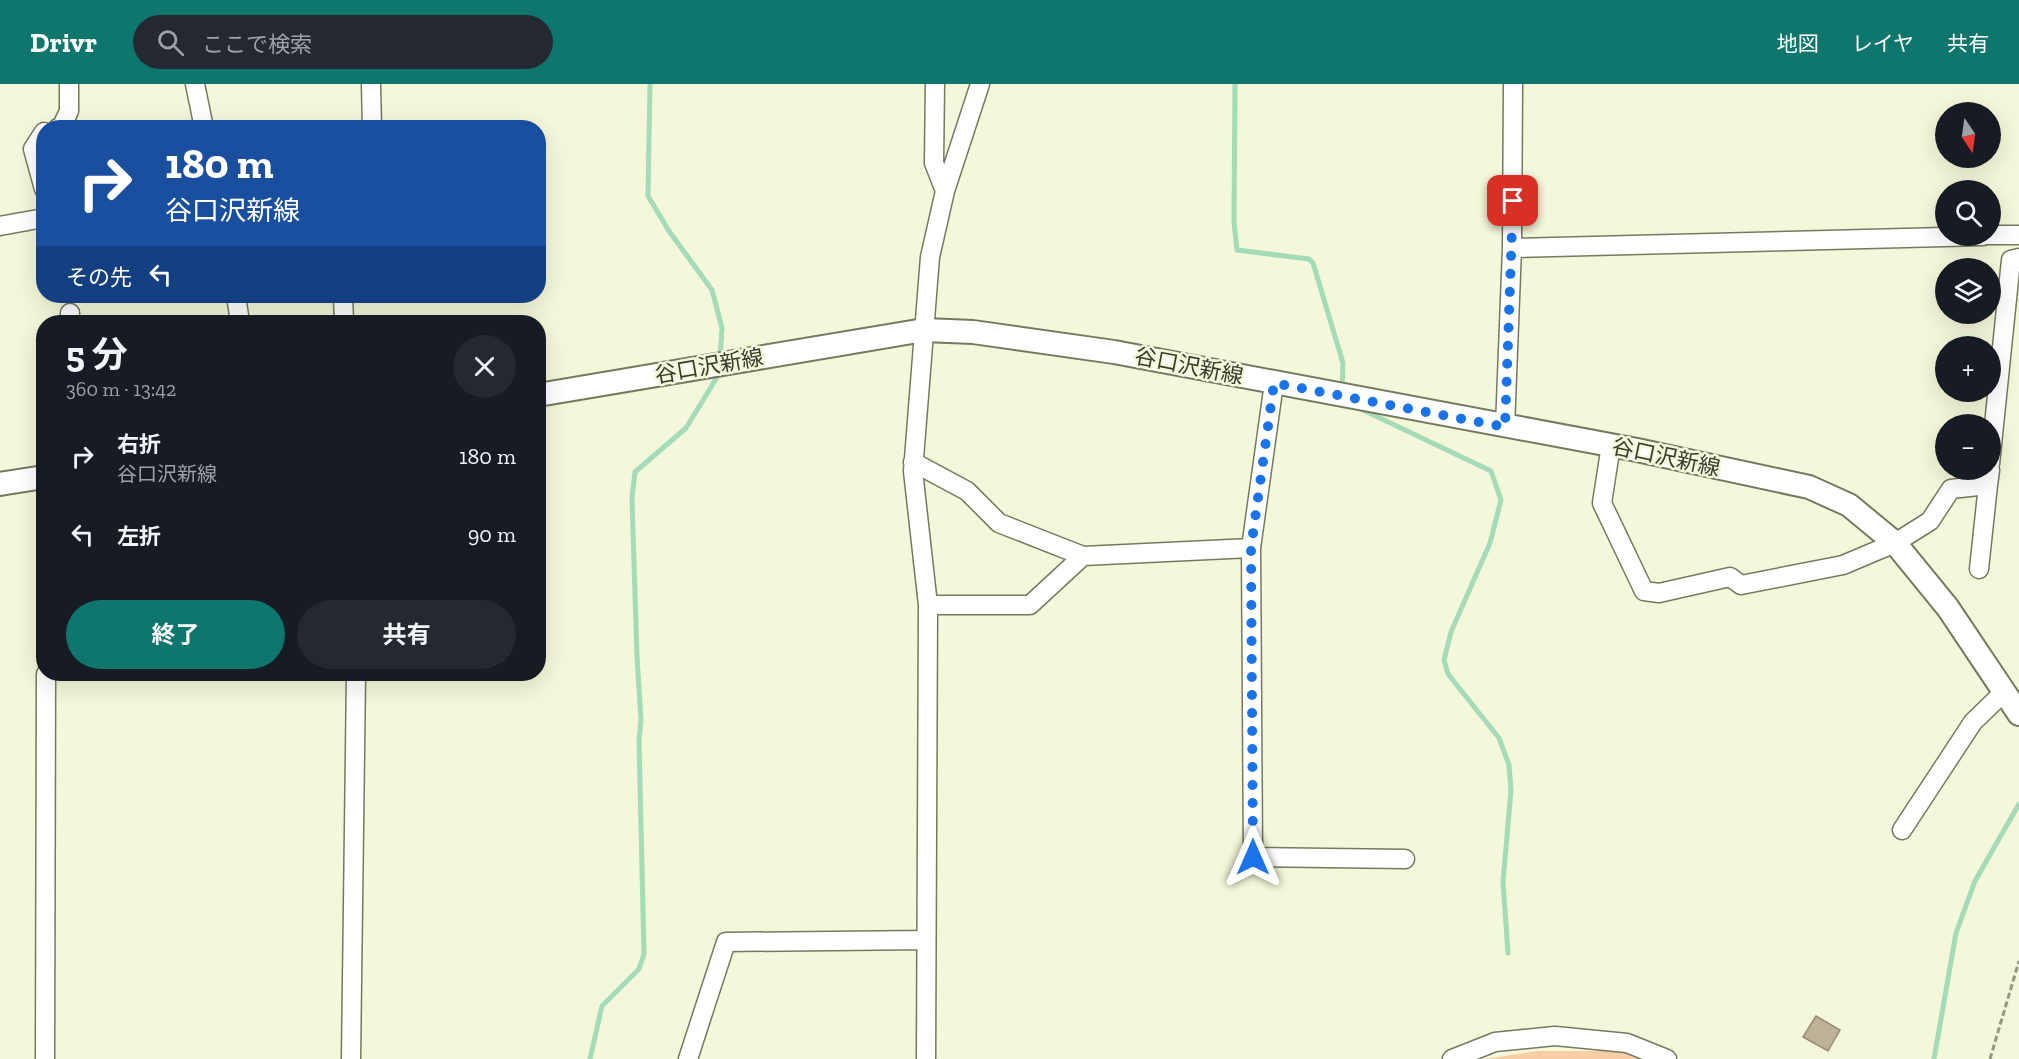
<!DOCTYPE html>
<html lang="ja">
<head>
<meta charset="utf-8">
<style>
	:root { --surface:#171b24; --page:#242831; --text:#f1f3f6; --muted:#9ea1a6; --accent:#0f766e }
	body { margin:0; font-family:"Zilla Slab","Noto Sans JP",serif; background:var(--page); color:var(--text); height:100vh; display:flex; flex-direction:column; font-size:22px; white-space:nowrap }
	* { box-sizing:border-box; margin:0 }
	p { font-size:20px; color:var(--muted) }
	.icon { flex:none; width:33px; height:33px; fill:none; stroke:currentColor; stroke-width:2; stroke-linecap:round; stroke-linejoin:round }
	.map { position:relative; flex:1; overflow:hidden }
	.side { position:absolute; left:36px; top:231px; width:510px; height:366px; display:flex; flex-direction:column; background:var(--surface); border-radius:24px; box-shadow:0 6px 24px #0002 }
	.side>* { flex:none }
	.guide { position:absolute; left:36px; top:36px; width:510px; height:183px; border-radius:24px; box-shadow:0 6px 24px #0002; background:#1a4fa0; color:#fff; overflow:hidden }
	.needle { width:39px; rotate:167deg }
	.fabs { position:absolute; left:1935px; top:18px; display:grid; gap:12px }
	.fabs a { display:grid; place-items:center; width:66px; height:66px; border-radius:50%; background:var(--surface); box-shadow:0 6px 24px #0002; font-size:30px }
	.pin { position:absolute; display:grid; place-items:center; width:51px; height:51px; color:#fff; margin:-26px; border-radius:12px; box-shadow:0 3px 9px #0006 }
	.me { position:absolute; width:66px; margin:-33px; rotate:0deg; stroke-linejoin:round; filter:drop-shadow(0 0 4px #0008) }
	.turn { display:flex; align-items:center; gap:21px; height:126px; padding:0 30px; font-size:27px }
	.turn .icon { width:78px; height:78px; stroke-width:2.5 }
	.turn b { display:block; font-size:42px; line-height:51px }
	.then { display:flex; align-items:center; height:57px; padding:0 30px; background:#0003; gap:12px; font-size:22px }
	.round { display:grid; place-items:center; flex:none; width:63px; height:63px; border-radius:32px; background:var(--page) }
	.overview { display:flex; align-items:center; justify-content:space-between; height:102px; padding:0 30px }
	h1 { font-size:36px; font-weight:700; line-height:45px }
	.primary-button { display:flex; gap:12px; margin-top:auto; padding:12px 30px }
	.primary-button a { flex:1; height:69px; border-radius:36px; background:var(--accent); color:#fff; font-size:24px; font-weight:700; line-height:69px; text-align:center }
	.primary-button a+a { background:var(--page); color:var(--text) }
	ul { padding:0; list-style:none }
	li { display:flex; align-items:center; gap:18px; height:78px; padding:0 30px }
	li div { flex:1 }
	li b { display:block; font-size:22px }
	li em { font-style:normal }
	header { display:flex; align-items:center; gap:36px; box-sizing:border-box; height:84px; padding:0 30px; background:var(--accent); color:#fff }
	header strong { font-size:28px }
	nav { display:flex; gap:33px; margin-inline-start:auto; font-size:21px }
	.search { width:420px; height:54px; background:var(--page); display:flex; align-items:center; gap:15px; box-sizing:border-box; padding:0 21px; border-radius:33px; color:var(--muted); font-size:22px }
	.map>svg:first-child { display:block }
	.green { fill:#f7cea5 }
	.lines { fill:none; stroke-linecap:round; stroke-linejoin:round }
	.stream { stroke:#a4dbb8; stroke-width:5 }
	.building { fill:#bdb298; stroke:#978c73; stroke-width:1.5 }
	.minor-casing { stroke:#77795f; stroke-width:21 }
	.major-casing { stroke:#77795f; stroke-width:26 }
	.path { stroke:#959782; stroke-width:3; stroke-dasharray:6 3; stroke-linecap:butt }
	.minor { stroke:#fff; stroke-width:18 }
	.major { stroke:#fff; stroke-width:22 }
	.route { stroke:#1a73e8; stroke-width:10; stroke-dasharray:0 18 }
	.labels { text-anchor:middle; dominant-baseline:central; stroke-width:5; stroke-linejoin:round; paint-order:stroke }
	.street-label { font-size:22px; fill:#3a3b2f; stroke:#f4f7d9 }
</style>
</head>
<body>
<header>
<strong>Drivr</strong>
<div class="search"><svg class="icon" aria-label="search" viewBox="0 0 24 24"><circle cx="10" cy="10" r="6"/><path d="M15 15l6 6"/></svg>ここで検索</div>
<nav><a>地図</a><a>レイヤ</a><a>共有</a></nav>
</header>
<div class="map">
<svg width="2019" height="975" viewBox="0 0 2019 975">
	<rect width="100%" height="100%" fill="#f4f7d9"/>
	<path class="green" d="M1537,967H1628L1644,975H1484Z"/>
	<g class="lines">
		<path class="stream" d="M650,0L648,112L669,147L712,206L722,244L720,274
			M1235,0L1234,138L1237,166L1309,175L1313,179L1343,279L1342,307
			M1361,325L1491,387L1501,416L1490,459L1451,548L1444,576L1448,590L1499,654L1509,681L1511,706L1503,798L1508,869
			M590,975L602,922L639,885L644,870L639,656L641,636L637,573L632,414L635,388L686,344L719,290L720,286
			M1934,975L1956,849L1975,797L2019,720"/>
	</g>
	<path class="building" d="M1816,932L1840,946L1828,967L1803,953Z"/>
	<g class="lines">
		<g class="minor-casing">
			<path id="minor" d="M195,0L204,44
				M371,0L372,44
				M935,0L934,79L945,107
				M58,44L62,42L69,27V0
				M44,48L33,65L44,105
				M0,142L44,134
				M1990,151H2019
				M1512,164L1983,152
				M236,212L240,238
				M343,212L344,238
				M70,229V238
				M1274,299L1251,464L1253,773L1405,775
				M1505,343L1512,164L1513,0
				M1611,361L1602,419L1644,507L1659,509L1730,493L1741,501L1843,481L1895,459L1930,437L1951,405L1988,401L1990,386
				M913,378L967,407L999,439L1083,472
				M1990,380L2011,176L2019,174
				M1979,485L1988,401
				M928,521H1030L1083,472L1251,464
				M1902,746L1973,638L2004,608
				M45,975L46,590
				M351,975L356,590
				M688,975L726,858L926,856
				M926,975L928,521L913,387L930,173L945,107L980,0
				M1452,975L1495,958L1555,952L1627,959L1667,975"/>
		</g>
		<g class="major-casing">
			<path id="major" d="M538,311L924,246L973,248L1114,268L1637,366L1809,403L1849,421L1895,459L1948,524L2019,630
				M0,400L44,393"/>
		</g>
		<path class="path" d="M1990,975L2019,877"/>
		<use href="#minor" class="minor"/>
		<use href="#major" class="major"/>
	</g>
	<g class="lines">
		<path class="route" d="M1253,773L1251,464L1274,299L1505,343L1513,117"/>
	</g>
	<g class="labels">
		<g class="street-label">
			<text transform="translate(709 282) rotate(-10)">谷口沢新線</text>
			<text transform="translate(1189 282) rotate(11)">谷口沢新線</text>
			<text transform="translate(1666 373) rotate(12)">谷口沢新線</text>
		</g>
	</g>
</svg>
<div class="fabs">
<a><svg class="needle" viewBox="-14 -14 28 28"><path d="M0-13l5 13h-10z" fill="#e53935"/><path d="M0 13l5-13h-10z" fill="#9ea1a6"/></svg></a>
<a><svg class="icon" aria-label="search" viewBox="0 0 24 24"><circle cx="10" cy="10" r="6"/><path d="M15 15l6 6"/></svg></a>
<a><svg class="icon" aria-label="layers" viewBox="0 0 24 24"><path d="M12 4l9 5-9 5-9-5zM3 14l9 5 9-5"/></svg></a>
<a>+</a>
<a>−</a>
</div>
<div class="pin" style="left:1513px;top:117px;background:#d93025"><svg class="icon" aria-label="arrive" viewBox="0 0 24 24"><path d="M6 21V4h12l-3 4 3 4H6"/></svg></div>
<svg class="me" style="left:1253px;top:773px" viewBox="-20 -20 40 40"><path d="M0-17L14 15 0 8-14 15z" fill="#1a73e8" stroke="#fff" stroke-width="4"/></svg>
<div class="guide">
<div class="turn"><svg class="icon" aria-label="right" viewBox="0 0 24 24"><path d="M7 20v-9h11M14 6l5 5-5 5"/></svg><div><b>180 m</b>谷口沢新線</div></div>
<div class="then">その先<svg class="icon" aria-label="left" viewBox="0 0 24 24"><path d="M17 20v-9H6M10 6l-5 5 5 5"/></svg></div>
</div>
<section class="side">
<div class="overview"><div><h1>5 分</h1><p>360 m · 13:42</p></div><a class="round"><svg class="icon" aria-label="close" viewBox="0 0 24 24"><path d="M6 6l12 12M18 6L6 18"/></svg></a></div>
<ul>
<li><svg class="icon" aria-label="right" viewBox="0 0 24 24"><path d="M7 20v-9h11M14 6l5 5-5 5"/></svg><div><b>右折</b><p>谷口沢新線</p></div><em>180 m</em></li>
<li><svg class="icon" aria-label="left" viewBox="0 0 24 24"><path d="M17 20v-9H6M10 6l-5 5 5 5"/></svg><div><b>左折</b></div><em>90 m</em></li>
</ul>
<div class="primary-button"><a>終了</a><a>共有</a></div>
</section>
</div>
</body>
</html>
